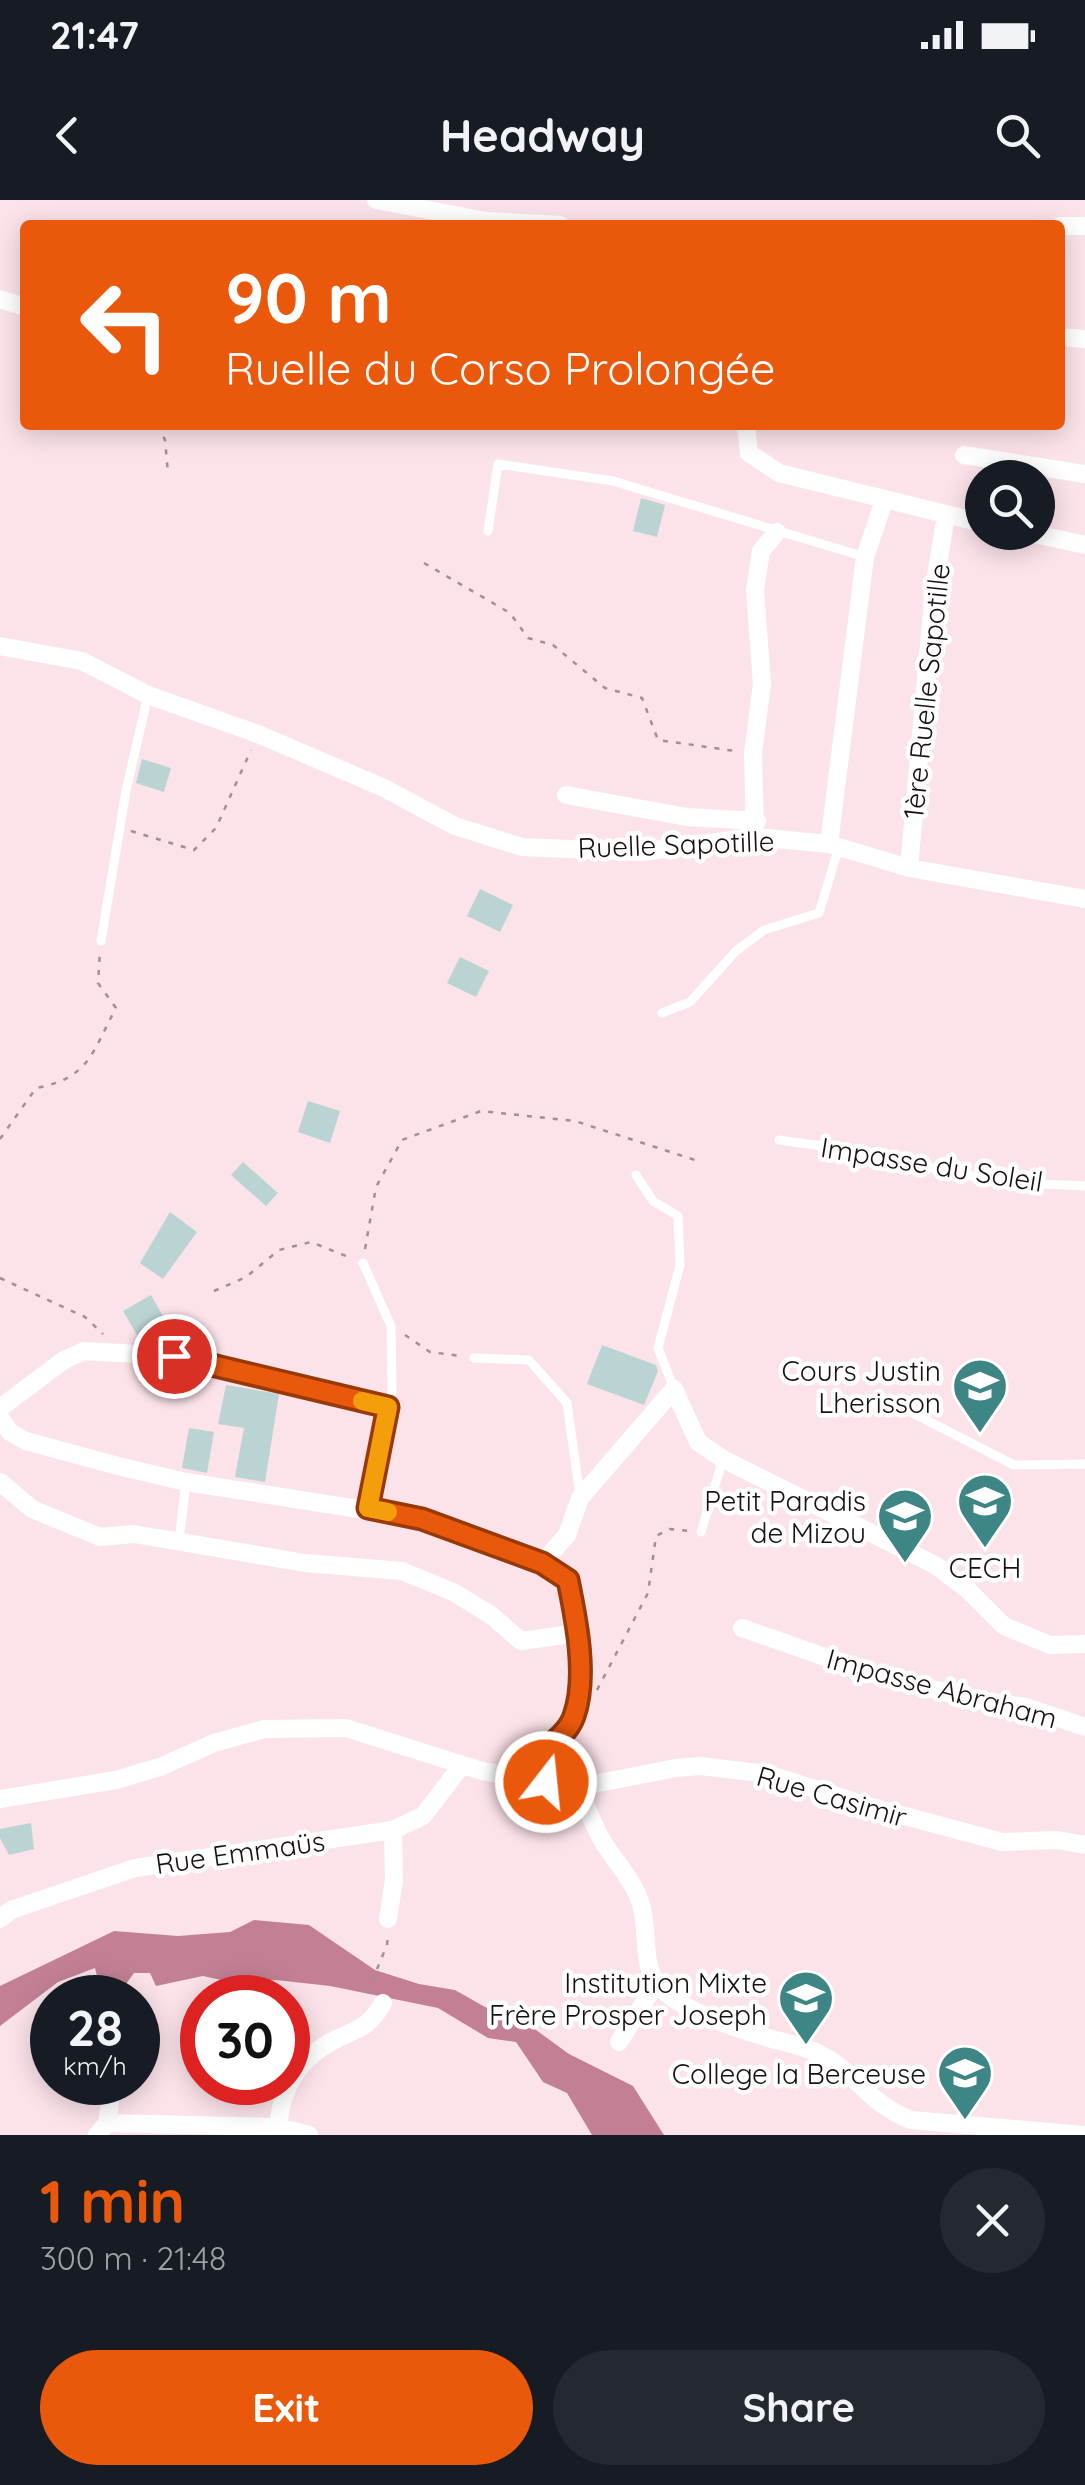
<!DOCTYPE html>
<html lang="en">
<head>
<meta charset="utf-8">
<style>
	:root { --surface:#171b24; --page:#242831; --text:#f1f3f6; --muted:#9ea1a6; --accent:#ea580c }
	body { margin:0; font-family:Quicksand,sans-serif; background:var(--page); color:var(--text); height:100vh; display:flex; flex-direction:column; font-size:38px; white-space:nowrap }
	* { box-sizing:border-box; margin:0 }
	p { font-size:32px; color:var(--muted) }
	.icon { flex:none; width:55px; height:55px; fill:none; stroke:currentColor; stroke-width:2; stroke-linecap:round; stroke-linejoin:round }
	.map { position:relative; height:1935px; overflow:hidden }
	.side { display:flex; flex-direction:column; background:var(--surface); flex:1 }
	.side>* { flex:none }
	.guide { position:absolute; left:20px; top:20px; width:1045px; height:210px; border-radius:10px; box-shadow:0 5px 25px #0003; background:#ea580c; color:#fff; overflow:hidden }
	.controls { position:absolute; left:965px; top:260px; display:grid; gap:20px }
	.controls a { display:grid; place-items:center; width:90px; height:90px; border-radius:50%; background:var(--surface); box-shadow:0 5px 25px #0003; font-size:50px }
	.speed { position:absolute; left:30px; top:1775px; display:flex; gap:20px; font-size:50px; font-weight:700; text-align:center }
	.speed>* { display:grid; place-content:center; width:130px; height:130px; border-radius:50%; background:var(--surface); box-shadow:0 5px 25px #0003; line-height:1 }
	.speed small { font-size:25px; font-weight:400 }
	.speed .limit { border:15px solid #d22; background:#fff; color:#111 }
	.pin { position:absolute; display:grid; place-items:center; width:85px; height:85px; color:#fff; margin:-42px; border:5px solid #fff; border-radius:50%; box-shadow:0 2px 10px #0007 }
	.me { position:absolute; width:110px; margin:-55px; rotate:16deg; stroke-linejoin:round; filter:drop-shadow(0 0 8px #0008) }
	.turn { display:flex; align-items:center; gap:35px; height:210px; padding:0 40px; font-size:45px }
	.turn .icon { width:130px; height:130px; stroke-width:2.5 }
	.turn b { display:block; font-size:70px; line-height:85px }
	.round { display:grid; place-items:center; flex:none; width:105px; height:105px; border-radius:52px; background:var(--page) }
	.headline { display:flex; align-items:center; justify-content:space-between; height:170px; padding:0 40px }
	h1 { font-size:60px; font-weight:700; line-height:75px; color:var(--accent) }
	.button { display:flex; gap:20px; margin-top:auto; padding:20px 40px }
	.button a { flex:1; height:115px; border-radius:60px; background:var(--accent); color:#fff; font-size:40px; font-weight:700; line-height:115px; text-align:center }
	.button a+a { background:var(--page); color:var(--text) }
	.status { display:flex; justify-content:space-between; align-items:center; height:70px; padding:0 50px; background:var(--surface); direction:ltr }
	.status svg { height:28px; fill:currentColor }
	header { display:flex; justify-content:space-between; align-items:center; height:130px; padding:0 40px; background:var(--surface); font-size:45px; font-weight:700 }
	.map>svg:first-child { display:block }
	.water { fill:#c38095 }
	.building { fill:#b9d4d3 }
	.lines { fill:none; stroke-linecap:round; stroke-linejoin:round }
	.path { stroke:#a28f94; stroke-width:2.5; stroke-dasharray:5 8; stroke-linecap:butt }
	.service { stroke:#fff; stroke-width:9 }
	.minor { stroke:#fff; stroke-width:18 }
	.route-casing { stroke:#983908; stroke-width:25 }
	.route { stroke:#ea580c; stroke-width:18 }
	.slow { stroke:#f59e0b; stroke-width:18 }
	.labels { text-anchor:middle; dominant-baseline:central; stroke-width:9; stroke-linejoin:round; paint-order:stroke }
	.street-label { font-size:28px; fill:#191013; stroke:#fff }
	.poi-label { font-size:28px; fill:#191013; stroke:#fff; text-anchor:end }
</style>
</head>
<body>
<div class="status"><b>21:47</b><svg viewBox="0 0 49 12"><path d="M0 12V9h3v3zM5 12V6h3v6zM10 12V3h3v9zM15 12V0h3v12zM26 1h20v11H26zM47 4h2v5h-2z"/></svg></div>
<header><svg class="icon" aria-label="back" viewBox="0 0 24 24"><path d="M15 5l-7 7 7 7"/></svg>Headway<svg class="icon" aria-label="search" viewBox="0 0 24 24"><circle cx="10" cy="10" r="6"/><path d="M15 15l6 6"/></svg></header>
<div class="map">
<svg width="1085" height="1935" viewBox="0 0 1085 1935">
	<rect width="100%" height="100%" fill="#fce3ea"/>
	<path class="water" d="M254,1720L309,1725L375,1770L419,1784L455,1790L485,1807L525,1822L569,1854L633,1886L664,1935H592L567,1893L543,1882L516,1842L488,1838L438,1808L330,1786L276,1780L240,1784L203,1776L156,1786L150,1773H134L126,1784H99L95,1768L58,1782L0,1826V1786L114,1731L178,1736L230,1732Z"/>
	<path class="building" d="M641,298L665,305L657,337L633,331Z
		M142,559L171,568L164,592L136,583Z
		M480,689L513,705L500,732L467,716Z
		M460,757L489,771L476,797L447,783Z
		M308,901L340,911L330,943L298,932Z
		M243,962L278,993L266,1006L231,975Z
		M170,1012L197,1032L163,1079L140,1063Z
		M151,1095L174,1135L161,1143L141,1142L123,1111Z
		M602,1145L656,1165L658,1171L644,1205L587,1184Z
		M226,1185L279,1194L265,1282L235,1277L244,1228L218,1224Z
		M189,1228L214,1232L207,1273L182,1268Z
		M31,1623L34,1649L9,1655L0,1638V1629Z"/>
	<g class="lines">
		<path class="path" d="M158,225L165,240L168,273
			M424,363L510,413L528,438L553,445L605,488L642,498L658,540L735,551
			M131,631L194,650L216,628L251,550
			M0,939L36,888C90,878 92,852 116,808L98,783L100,752
			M365,1049L376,987L402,940L481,911L575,921L698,961
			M0,1078L85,1117L103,1134
			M214,1091L246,1077L279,1050L311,1042L351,1058
			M405,1135L430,1152L461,1156
			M597,1490L648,1393L656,1336L670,1329L690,1331
			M367,1793L387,1745L388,1735"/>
		<path class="service" d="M488,331L498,264L613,281L865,357
			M101,741L126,591L148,495
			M662,813L690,802L736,751L764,730L819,713L839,647
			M779,940L830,947L1001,982L1085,986
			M636,975L653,1001L678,1016L680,1065L658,1148L674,1189
			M363,1063L391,1126L392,1191L388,1207
			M474,1158L529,1160L567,1203L580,1296
			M891,1202L1014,1265L1085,1264
			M701,1332L723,1259
			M179,1341L186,1282"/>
		<path class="minor" d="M376,0L486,21L560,25
			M1060,26H1085
			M0,99L25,107
			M1060,137L1085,139
			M746,225L749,253L779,273L982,323
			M964,255L1085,274
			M1026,332L1085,345
			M0,446L82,461L148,495L258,534L384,588L455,626L522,647L641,652L755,637L829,644L909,668L1085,699
			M566,595L687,617L757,621
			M755,637L753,553L762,484L755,390L761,351L777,332
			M829,644L865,357L884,301
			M909,668L934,389L946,315
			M0,1208L64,1160L84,1151L173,1156L388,1207L368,1308
			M0,1218L10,1232L26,1241L118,1266L186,1282L422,1319L542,1363
			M0,1282L32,1309L100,1337L134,1334L305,1363L402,1371L453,1392L491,1415L521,1441L579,1433
			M742,1428L877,1475L975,1500L1026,1507L1085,1527
			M546,1582L542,1551C555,1542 569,1531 574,1516C588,1476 576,1419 568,1380L542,1363L567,1335L580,1298L674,1189L698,1242L723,1259L935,1365L967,1389L1004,1426L1050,1445L1085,1444
			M578,1587C586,1605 593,1625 603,1642C617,1664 635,1681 642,1708C650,1741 638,1775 671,1797C696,1815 732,1827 762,1836C781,1842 802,1845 820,1854C858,1874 867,1903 911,1920L1085,1935
			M0,1599L116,1580L160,1567L214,1543L264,1529L346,1528L482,1571L578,1587L676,1568L701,1566L768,1574L871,1607L1002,1642L1057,1640L1085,1645
			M0,1719L11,1710L135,1668L393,1630L423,1616L462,1565
			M388,1719L394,1680L393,1630
			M87,1790L93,1798
			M619,1842L655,1785
			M107,1923L113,1882
			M97,1935L107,1923L278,1927L309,1935
			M277,1935C280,1897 290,1870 321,1848C348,1829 365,1835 383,1803"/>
	</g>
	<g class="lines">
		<g class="route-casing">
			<path id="route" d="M174,1156L388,1207L368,1308L422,1319L542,1363L568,1380C576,1419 588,1477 574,1516C569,1531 555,1542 542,1551L546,1582"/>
		</g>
		<use href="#route" class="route"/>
		<path class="slow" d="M362,1201L388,1207L368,1308L388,1312"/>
	</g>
	<defs>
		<g id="school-pin" transform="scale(2.875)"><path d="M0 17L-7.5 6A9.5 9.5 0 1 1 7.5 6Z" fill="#3e8685" stroke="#fff"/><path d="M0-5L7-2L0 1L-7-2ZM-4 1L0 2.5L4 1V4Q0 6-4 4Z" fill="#fff"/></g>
	</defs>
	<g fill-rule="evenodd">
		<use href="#school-pin" x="980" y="1186"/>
		<use href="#school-pin" x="985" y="1301"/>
		<use href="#school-pin" x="905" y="1316"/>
		<use href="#school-pin" x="806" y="1798"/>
		<use href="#school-pin" x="965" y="1873"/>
	</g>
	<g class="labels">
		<g class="street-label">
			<text transform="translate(926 491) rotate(-84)">1ère Ruelle Sapotille</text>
			<text transform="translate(676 644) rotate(-2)">Ruelle Sapotille</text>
			<text transform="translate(932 964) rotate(9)">Impasse du Soleil</text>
			<text transform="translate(942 1488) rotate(15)">Impasse Abraham</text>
			<text transform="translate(832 1596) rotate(16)">Rue Casimir</text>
			<text transform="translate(240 1652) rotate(-8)">Rue Emmaüs</text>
		</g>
		<g class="poi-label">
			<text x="941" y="1170">Cours Justin<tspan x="941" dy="32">Lherisson</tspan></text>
			<text x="866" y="1300">Petit Paradis<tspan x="866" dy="32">de Mizou</tspan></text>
			<text x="985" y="1367" text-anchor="middle">CECH</text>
			<text x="767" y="1782">Institution Mixte<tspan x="767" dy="32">Frère Prosper Joseph</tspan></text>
			<text x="926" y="1873">College la Berceuse</text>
		</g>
	</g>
</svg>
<div class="controls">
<a><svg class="icon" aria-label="search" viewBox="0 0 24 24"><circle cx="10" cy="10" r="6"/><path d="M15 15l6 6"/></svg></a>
</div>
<div class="speed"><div>28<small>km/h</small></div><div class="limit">30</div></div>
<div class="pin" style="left:174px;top:1156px;background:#d93025"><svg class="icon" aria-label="arrive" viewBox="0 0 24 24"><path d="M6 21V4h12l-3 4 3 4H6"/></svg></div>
<svg class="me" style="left:546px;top:1582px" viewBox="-20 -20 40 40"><circle r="17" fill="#ea580c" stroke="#fff" stroke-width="3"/><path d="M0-11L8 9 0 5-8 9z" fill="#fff"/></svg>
<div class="guide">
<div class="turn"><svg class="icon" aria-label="left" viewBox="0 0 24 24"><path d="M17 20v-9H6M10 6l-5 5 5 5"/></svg><div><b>90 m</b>Ruelle du Corso Prolongée</div></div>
</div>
</div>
<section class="side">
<div class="headline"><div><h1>1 min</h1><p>300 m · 21:48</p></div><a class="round"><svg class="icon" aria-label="close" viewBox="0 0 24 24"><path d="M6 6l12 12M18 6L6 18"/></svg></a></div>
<div class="button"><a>Exit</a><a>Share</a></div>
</section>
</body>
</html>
